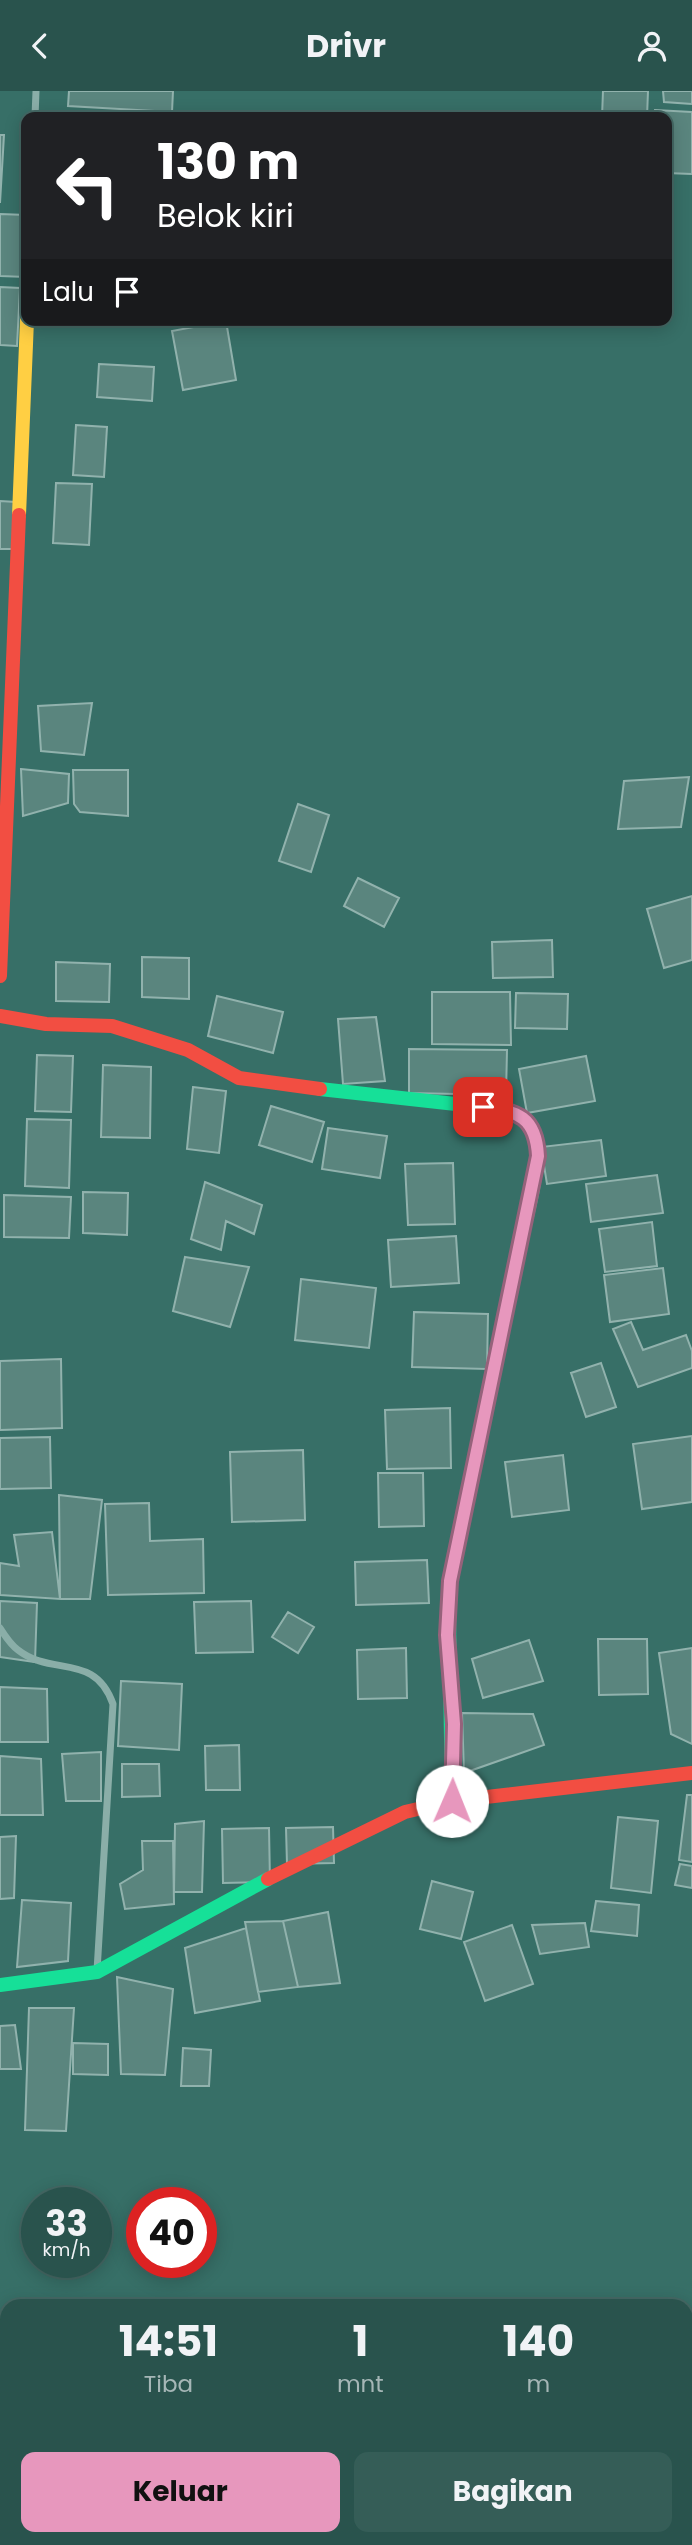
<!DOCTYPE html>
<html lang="id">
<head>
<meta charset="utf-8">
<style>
	:root { --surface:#29534d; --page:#355d57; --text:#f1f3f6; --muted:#a5b6b6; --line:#456965; --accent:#e797bd }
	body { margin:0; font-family:Poppins,sans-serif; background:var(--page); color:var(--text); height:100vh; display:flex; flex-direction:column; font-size:26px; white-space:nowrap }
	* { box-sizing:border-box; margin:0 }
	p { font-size:23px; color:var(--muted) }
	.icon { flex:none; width:38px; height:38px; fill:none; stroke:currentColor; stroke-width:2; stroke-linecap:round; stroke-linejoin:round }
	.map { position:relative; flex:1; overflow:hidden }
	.sheet { position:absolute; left:0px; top:2208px; width:693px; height:247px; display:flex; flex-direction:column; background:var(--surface); border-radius:21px 21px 0 0; box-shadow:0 4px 18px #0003,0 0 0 2px var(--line) }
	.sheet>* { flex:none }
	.hud { position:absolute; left:21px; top:21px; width:651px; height:214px; border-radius:14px; box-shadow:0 4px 18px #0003,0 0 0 2px var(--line); background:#202124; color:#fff; overflow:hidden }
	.speed { position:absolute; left:21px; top:2096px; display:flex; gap:14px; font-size:35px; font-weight:700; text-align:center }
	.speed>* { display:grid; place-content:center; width:91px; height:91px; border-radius:50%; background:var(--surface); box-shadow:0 4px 18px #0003,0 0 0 2px var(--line); line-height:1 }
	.speed small { font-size:18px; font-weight:400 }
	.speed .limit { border:10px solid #d22; background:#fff; color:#111 }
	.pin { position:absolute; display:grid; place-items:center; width:60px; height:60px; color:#fff; margin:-30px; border-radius:14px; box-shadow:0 4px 10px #0006 }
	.me { position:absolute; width:77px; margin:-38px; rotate:1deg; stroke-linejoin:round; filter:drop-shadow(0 0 5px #0008) }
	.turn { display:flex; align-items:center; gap:24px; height:147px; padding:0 21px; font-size:32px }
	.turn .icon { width:91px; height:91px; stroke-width:2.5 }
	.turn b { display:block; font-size:49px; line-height:60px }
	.then { display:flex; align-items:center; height:66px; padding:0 21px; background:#0003; gap:14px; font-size:26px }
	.eta { display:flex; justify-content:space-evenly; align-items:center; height:119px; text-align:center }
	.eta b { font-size:42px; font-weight:700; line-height:49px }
	.button { display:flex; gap:14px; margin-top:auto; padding:14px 21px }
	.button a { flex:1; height:80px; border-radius:14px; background:var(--accent); color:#111; font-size:28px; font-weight:700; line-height:80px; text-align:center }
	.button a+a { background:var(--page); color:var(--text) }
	header { display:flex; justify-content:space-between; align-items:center; height:91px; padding:0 21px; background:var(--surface); font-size:32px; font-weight:700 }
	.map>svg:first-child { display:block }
	.building { fill:#5a857e; stroke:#91b2ad; stroke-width:2 }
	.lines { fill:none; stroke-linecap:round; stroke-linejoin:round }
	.street { stroke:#8aaea8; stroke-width:7 }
	.fast { stroke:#16e098; stroke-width:14 }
	.slow { stroke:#ffcf43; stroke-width:14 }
	.jam { stroke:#f24e42; stroke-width:14 }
	.route-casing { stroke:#96627b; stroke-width:18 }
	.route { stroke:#e797bd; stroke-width:12 }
</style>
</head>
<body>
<header><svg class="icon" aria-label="back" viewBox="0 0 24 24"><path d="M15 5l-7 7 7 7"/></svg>Drivr<svg class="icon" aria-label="person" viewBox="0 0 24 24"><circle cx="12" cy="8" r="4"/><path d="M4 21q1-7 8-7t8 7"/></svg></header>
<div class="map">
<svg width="692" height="2454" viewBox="0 0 692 2454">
	<rect width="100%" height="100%" fill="#376f67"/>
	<path class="building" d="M69,0H173L172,21L68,15Z
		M603,0H648L647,26H602Z
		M663,0H692V13L664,11Z
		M655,19L692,21V83L667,82V26H654Z
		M0,44H4L0,112Z
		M0,123L26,124V186L0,185Z
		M0,196L20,197L17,255L0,254Z
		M63,229H119V236L63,233Z
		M226,230L236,289L183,299L172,240Z
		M99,273L154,276L152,310L97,306Z
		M76,334L107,336L104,386L73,384Z
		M56,392L92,393L89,454L53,452Z
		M0,410L16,411L14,458H0Z
		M92,612L84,664L41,660L38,615Z
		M21,678L69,683L68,712L23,725Z
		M73,679H128V725L80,721L74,713Z
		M689,686L681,736L618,738L624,690Z
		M298,713L329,724L311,781L279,770Z
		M358,787L399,807L384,836L344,815Z
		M692,805V869L664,877L647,818Z
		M552,849L553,886L493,887L492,851Z
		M142,866L189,867V908L142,906Z
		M56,871L110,873L109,911L56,910Z
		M432,901H510L511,954L432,953Z
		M516,902L568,903L567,938L515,937Z
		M217,905L283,921L273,962L208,945Z
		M376,926L385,990L343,993L338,928Z
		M409,958L507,959L506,1004L409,1002Z
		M37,964L73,965L71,1021L35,1020Z
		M586,965L595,1010L527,1022L519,978Z
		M103,974L151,976L150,1047L101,1046Z
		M193,996L226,1000L219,1062L187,1058Z
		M271,1015L324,1031L312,1071L259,1054Z
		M27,1028L71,1029L69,1097L25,1095Z
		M328,1037L387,1045L380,1087L322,1078Z
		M601,1049L606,1085L547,1093L541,1056Z
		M453,1072L455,1133L408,1134L405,1073Z
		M657,1084L663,1122L591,1131L586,1093Z
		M205,1091L262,1114L254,1143L226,1130L221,1159L191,1148Z
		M83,1101L128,1102L127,1144L83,1142Z
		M4,1104L71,1106L69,1147L4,1146Z
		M652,1131L657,1175L605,1181L599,1138Z
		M456,1145L459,1192L391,1196L388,1149Z
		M185,1166L249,1176L230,1236L173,1220Z
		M663,1177L669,1223L610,1231L604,1184Z
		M301,1188L376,1197L369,1257L295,1249Z
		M414,1221L488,1223L487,1278L412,1276Z
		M631,1231L643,1259L686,1244L692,1260V1277L638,1296L613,1238Z
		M61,1268L62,1337L0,1339V1270Z
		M601,1272L616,1316L586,1326L571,1282Z
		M450,1317L451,1377L387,1378L385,1319Z
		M692,1345V1411L642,1418L633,1353Z
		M50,1346L51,1397L0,1398V1347Z
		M303,1359L305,1429L232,1431L230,1361Z
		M563,1364L569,1419L512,1426L505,1371Z
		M378,1382H423L424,1435L379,1436Z
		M59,1404L102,1409L90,1508H60Z
		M149,1412L150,1450L203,1448L204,1502L108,1504L105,1413Z
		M52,1441L60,1508L0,1504V1472L19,1475L14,1444Z
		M427,1469L429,1512L356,1514L355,1471Z
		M0,1510L37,1512L35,1571L0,1566Z
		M251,1510L253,1561L196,1562L194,1511Z
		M288,1521L314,1536L298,1562L272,1546Z
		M598,1548H647L648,1603L599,1604Z
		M529,1549L543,1590L483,1607L472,1568Z
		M406,1557L407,1607L358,1608L357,1559Z
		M692,1557V1653L671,1643L659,1562Z
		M121,1590L182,1593L179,1659L118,1655Z
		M0,1596L47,1598L48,1651H0Z
		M462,1622L533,1623L544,1654L464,1682Z
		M239,1654L240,1699H206L205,1655Z
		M101,1661V1710H66L62,1663Z
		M0,1665L41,1668L43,1724H0Z
		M122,1673H159L160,1705L122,1706Z
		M687,1704H692V1771L679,1769Z
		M618,1726L658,1730L651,1802L611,1797Z
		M204,1730L202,1801H174L175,1733Z
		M333,1736L334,1772L287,1773L286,1737Z
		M269,1737L270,1791L223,1792L222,1738Z
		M16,1745L14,1807L0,1808V1746Z
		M142,1750H173L174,1813L125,1818L120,1793L143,1779Z
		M680,1773L692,1775V1797L675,1794Z
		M432,1790L473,1801L461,1848L420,1838Z
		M22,1809L71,1812L68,1870L17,1876Z
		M596,1810L639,1814L637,1845L591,1840Z
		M328,1821L340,1892L298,1896L283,1830Z
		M283,1830L298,1896L258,1901L245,1831Z
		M585,1832L589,1856L540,1863L532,1834Z
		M512,1834L533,1893L485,1910L464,1851Z
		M246,1837L260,1910L195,1922L185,1857Z
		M117,1886L173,1898L165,1984L121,1983Z
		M29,1917H74L66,2040L25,2039Z
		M15,1934L21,1978H0V1935Z
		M73,1952L108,1953V1984L73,1983Z
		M183,1957L211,1959L209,1995H181Z"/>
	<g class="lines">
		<path class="street" d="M35,26L36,0
			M0,1537C5,1545 10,1553 18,1559C52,1586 95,1561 113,1613L97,1880"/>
		<path class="fast" d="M320,998L510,1019C520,1026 531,1034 535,1047C544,1072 521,1146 515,1175
			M449,1525L452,1710
			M0,1894L97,1881L268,1788"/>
		<path class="slow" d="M19,424L27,229"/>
		<path class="jam" d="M0,885L19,424
			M0,925L46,933L112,935L188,959L239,987L320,998
			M449,1525L450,1490L515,1175
			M268,1788L405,1721L452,1710L692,1682"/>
	</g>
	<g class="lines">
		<g class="route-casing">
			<path id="route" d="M452,1710L454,1633L447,1544L450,1490L538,1065C536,1026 518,1020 483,1016"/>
		</g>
		<use href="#route" class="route"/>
	</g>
</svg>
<div class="speed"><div>33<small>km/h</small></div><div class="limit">40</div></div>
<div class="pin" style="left:483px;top:1016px;background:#d93025"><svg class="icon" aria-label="arrive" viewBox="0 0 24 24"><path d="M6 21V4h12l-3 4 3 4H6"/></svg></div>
<svg class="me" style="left:452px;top:1710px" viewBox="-20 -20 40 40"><circle r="19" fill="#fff"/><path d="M0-13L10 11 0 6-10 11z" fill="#e797bd"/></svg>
<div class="hud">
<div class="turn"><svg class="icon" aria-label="left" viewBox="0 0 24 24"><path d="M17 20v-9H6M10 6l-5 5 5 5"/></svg><div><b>130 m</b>Belok kiri</div></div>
<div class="then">Lalu<svg class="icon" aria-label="arrive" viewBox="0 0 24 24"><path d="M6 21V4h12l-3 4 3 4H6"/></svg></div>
</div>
<section class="sheet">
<div class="eta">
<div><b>14:51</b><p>Tiba</p></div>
<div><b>1</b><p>mnt</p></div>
<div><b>140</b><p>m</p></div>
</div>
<div class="button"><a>Keluar</a><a>Bagikan</a></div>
</section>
</div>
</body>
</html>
